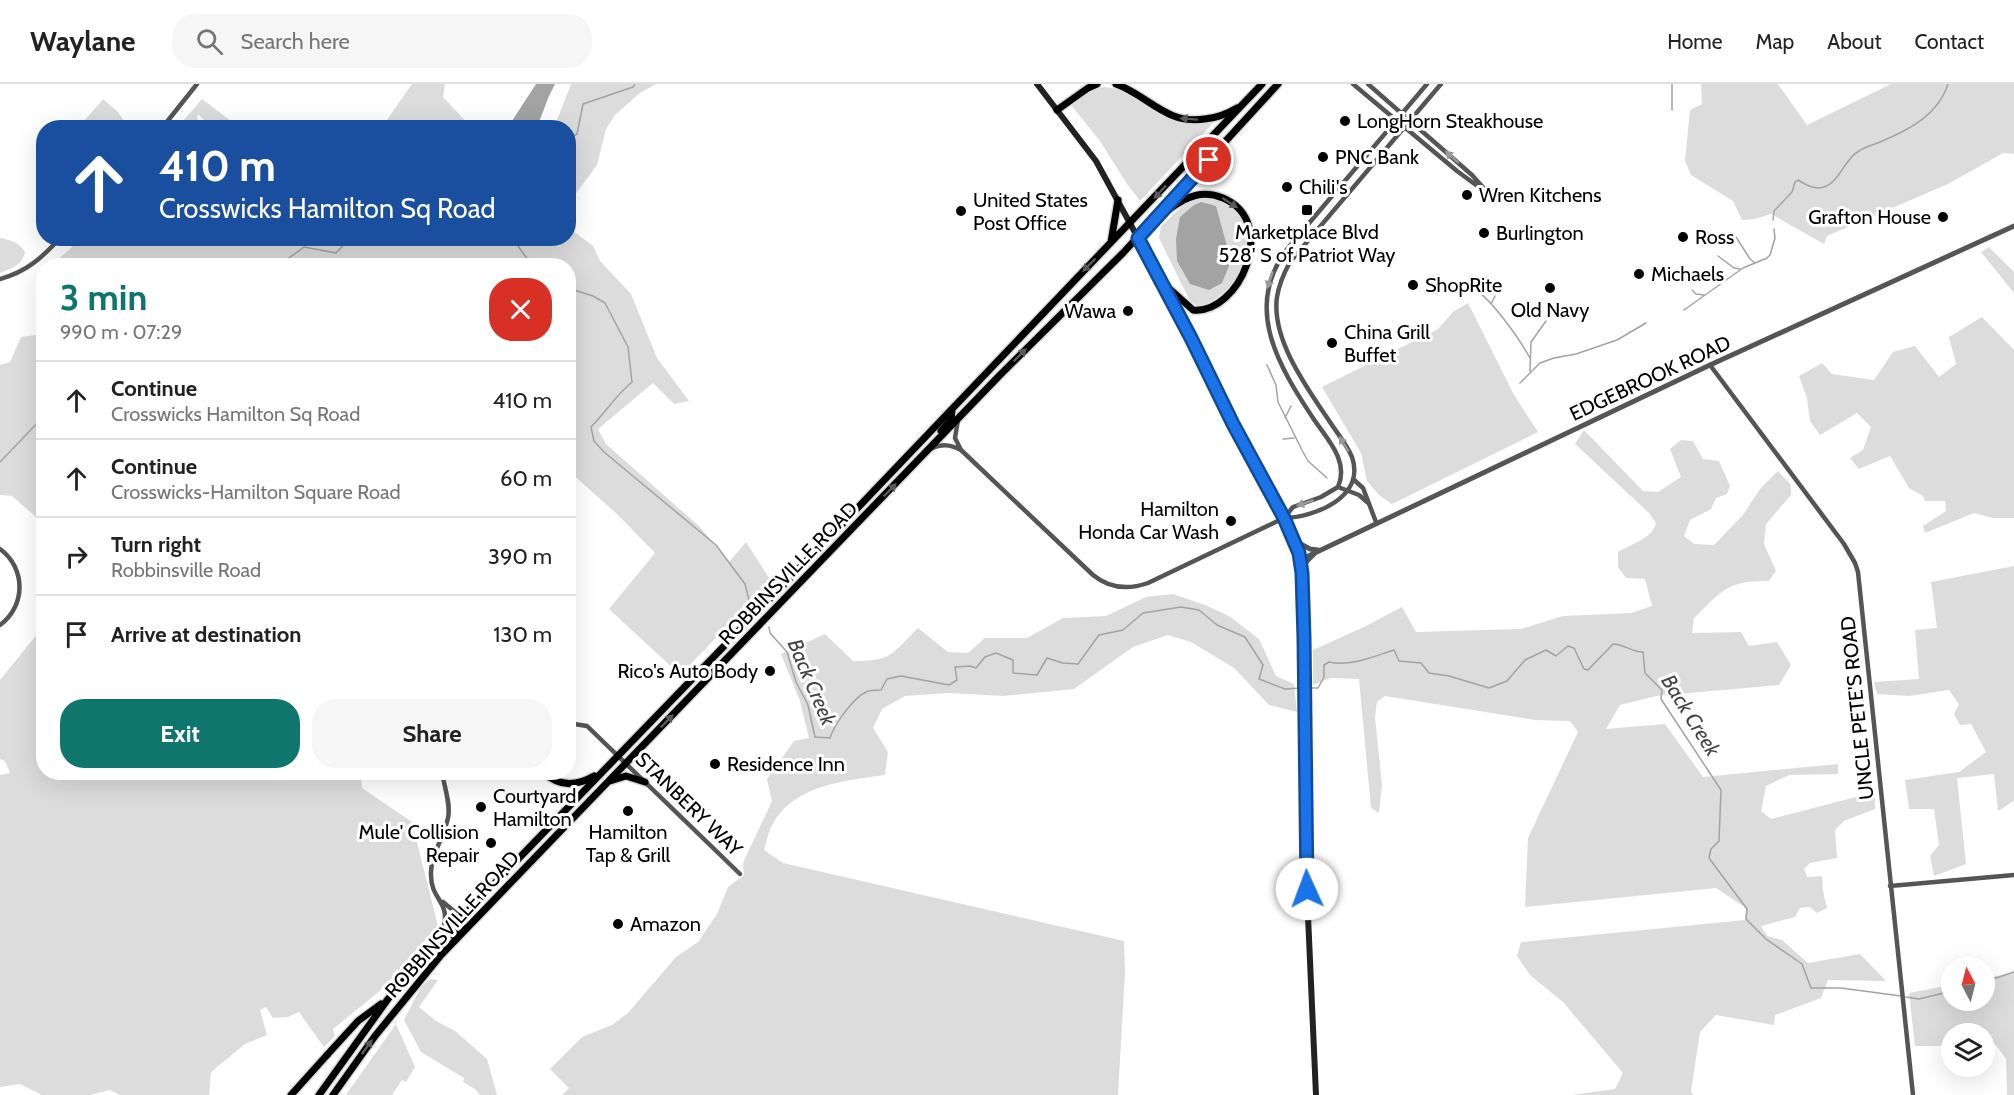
<!DOCTYPE html>
<html lang="en">
<head>
<meta charset="utf-8">
<style>
	:root { --surface:#fff; --page:#f6f6f6; --text:#222; --muted:#767676; --line:#e0e0e0; --accent:#0f766e }
	body { margin:0; font-family:Cabin,sans-serif; background:var(--page); color:var(--text); height:100vh; display:flex; flex-direction:column; font-size:22px; white-space:nowrap }
	* { box-sizing:border-box; margin:0 }
	p { font-size:20px; color:var(--muted) }
	.icon { flex:none; width:33px; height:33px; fill:none; stroke:currentColor; stroke-width:2; stroke-linecap:round; stroke-linejoin:round }
	.map { position:relative; flex:1; overflow:hidden }
	.side { position:absolute; left:36px; top:174px; width:540px; height:522px; display:flex; flex-direction:column; background:var(--surface); border-radius:24px; box-shadow:0 6px 24px #0002 }
	.side>* { flex:none }
	.top-card { position:absolute; left:36px; top:36px; width:540px; height:126px; border-radius:24px; box-shadow:0 6px 24px #0002; background:#1a4fa0; color:#fff; overflow:hidden }
	.needle { width:39px; rotate:353deg }
	.controls { position:absolute; left:1941px; top:873px; display:grid; gap:12px }
	.controls a { display:grid; place-items:center; width:54px; height:54px; border-radius:50%; background:var(--surface); box-shadow:0 6px 24px #0002; font-size:30px }
	.pin { position:absolute; display:grid; place-items:center; width:51px; height:51px; color:#fff; margin:-26px; border:3px solid #fff; border-radius:50%; box-shadow:0 2px 6px #0007 }
	.me { position:absolute; width:66px; margin:-33px; rotate:358deg; stroke-linejoin:round; filter:drop-shadow(0 0 4px #0008) }
	.turn { display:flex; align-items:center; gap:21px; height:126px; padding:0 24px; font-size:27px }
	.turn .icon { width:78px; height:78px; stroke-width:2.5 }
	.turn b { display:block; font-size:42px; line-height:51px }
	.round { display:grid; place-items:center; flex:none; width:63px; height:63px; border-radius:24px; background:var(--page) }
	.overview { display:flex; align-items:center; justify-content:space-between; height:102px; padding:0 24px }
	h1 { font-size:36px; font-weight:700; line-height:45px; color:var(--accent) }
	.button { display:flex; gap:12px; margin-top:auto; padding:12px 24px }
	.button a { flex:1; height:69px; border-radius:24px; background:var(--accent); color:#fff; font-size:24px; font-weight:700; line-height:69px; text-align:center }
	.button a+a { background:var(--page); color:var(--text) }
	ul { padding:0; list-style:none }
	li { display:flex; align-items:center; gap:18px; height:78px; padding:0 24px; border-top:2px solid var(--line) }
	li div { flex:1 }
	li b { display:block; font-size:22px }
	li em { font-style:normal }
	header { display:flex; align-items:center; gap:36px; box-sizing:border-box; height:84px; padding:0 30px; background:var(--surface); border-bottom:2px solid var(--line) }
	header strong { font-size:28px }
	nav { display:flex; gap:33px; margin-inline-start:auto; font-size:21px }
	.search { width:420px; height:54px; background:var(--page); display:flex; align-items:center; gap:15px; box-sizing:border-box; padding:0 21px; border-radius:24px; color:var(--muted); font-size:22px }
	.map>svg:first-child { display:block }
	.green { fill:#dcdcdc }
	.water { fill:#a3a3a3 }
	.lines { fill:none; stroke-linecap:round; stroke-linejoin:round }
	.stream { stroke:#a3a3a3; stroke-width:1.5 }
	.primary-casing { stroke:#dbdbdb; stroke-width:10 }
	.trunk-casing { stroke:#dbdbdb; stroke-width:10 }
	.minor { stroke:#555; stroke-width:4.5 }
	.tertiary { stroke:#555; stroke-width:5 }
	.secondary { stroke:#222; stroke-width:6 }
	.primary { stroke:#000; stroke-width:7 }
	.trunk { stroke:#000; stroke-width:7 }
	.oneway { fill:#595959 }
	.oneway2 { fill:#999 }
	.route-casing { stroke:#114b97; stroke-width:15 }
	.route { stroke:#1a73e8; stroke-width:10 }
	.poi-dot { fill:#000; stroke:#fff; stroke-width:2 }
	.labels { text-anchor:middle; dominant-baseline:central; stroke-width:6; stroke-linejoin:round; paint-order:stroke }
	.poi-label { font-size:20px; fill:#000; stroke:#fff; text-anchor:start }
	.street-label { font-size:20px; fill:#000; stroke:#fff }
	.water-label { font-size:21px; font-style:italic; fill:#444; stroke:#fff }
</style>
</head>
<body>
<header>
<strong>Waylane</strong>
<div class="search"><svg class="icon" aria-label="search" viewBox="0 0 24 24"><circle cx="10" cy="10" r="6"/><path d="M15 15l6 6"/></svg>Search here</div>
<nav><a>Home</a><a>Map</a><a>About</a><a>Contact</a></nav>
</header>
<div class="map">
<svg width="2014" height="1011" viewBox="0 0 2014 1011">
	<rect width="100%" height="100%" fill="#fff"/>
	<path class="green" d="M412,0H445L443,13L471,43H382Z
		M571,0H656L640,9L615,31L606,45L597,81L569,119L568,44L551,43L557,36Z
		M1701,0H1778L1807,41L1891,0H2014V70L2003,69L1948,100L1827,152L1824,160L1771,130L1755,135L1742,136L1733,117L1691,91L1685,77L1690,26L1702,20Z
		M1105,3C1129,6 1143,23 1164,33C1180,40 1198,38 1215,37L1140,117L1127,100L1100,57L1071,21L1093,5Z
		M103,15L118,28L128,43H79Z
		M202,15L239,43H211L198,30L197,38L192,43L177,44Z
		M1205,113C1217,116 1230,119 1239,130C1264,162 1234,215 1198,222L1190,217L1159,154L1161,142L1189,116Z
		M569,144L593,162L600,177L631,210L657,274L689,317L674,320L653,299L598,345L606,360L700,443L729,478L746,458L771,497L682,589H678L609,525L655,469L618,431L570,388L569,384L568,182L51,181L69,166L79,155L568,154Z
		M0,154C11,156 19,158 25,168C23,181 12,184 0,189Z
		M1989,163L2014,188V209L1981,168Z
		M1468,219L1514,311L1538,348L1392,420L1379,411L1367,397L1361,369L1322,303L1438,245L1453,228Z
		M1982,233L2014,266V434H1993L1974,429L1925,449L1923,442L1946,427L1945,417H1925L1923,412L1909,404L1890,372L1859,385L1850,374L1863,366L1871,343L1857,329L1820,351L1810,337L1807,314L1799,292L1822,279L1832,290L1874,296L1893,268L1915,262L1939,293L1956,280L1949,253Z
		M43,250L44,439H43L12,412L0,411V281L10,278L21,253Z
		M1584,346L1643,407L1658,408L1681,393L1670,365L1681,356L1693,357L1703,375L1719,377L1730,402L1727,410L1716,414L1711,425L1690,436L1684,452L1694,460L1714,461L1743,431L1760,405L1778,387L1791,401V411L1766,440L1764,460L1776,487L1769,497C1727,496 1722,507 1694,534L1692,549L1741,548L1749,562L1777,558L1791,581L1779,601L1656,612L1620,621L1606,645L1665,640L1703,693L1838,680V690L1789,691L1766,702L1761,727L1771,735L1875,708V725L1844,737L1835,746L1837,774L1810,779L1804,785L1807,793L1822,792L1823,807L1827,824L1817,829L1810,823L1800,824L1795,833L1761,842L1767,852L1782,856L1808,879L1860,870L1886,897L1828,896L1821,914L1775,931L1774,941L1716,931L1700,948L1691,1007L1693,1011H1572L1615,1005L1623,989L1563,918L1530,891L1517,872L1521,858L1745,836L1746,824L1716,804L1525,823L1528,754L1578,648L1570,637L1535,636L1385,612L1377,618L1375,633L1382,701L1379,729L1371,724L1359,595L1331,594L1313,601V566L1366,542L1402,523L1416,548L1521,545L1563,532L1631,529L1652,522L1645,495L1626,494L1618,483V468C1631,460 1652,455 1656,439L1649,429L1575,360Z
		M2014,482V717L1998,727L1994,690L1957,694L1966,780L1934,792L1930,772L1939,761L1934,725H1909L1905,696L1959,688L1986,668L1971,640L1960,641L1954,630L1959,620L1949,606L1909,612L1877,610L1874,598L1919,595L1915,546L1937,544L1931,498Z
		M1173,510L1205,521L1229,532L1259,555L1276,592L1294,600L1297,628L1269,621L1234,584L1191,558L1168,551L1133,563L1074,605L1003,612L949,609L905,612L882,625L873,644L888,668L885,691C843,697 792,701 771,743C768,750 766,759 764,766L783,779L1124,857L1125,888L1118,1011H562L569,1004L550,985L582,953L612,941L628,929L676,873L698,858L717,830L728,803L744,791L743,779L772,717L767,695L794,657L809,654L800,617L781,570L825,550L853,577C893,577 891,570 918,544L948,568L968,569L985,554H1027L1063,534L1106,532L1146,513Z
		M43,543L44,688L359,689L361,691L362,704L412,738L438,842L381,906L333,945L335,952L324,963L299,928L288,933L273,934L266,923L260,926L267,951L245,960L211,988L209,1011H120L110,1006L90,1011H42L20,1000L0,1003V691L10,689L5,677L0,675V596Z
		M2014,889V1011H2007L2006,975L1996,961H1985L1984,950H1952L1951,962H1915L1909,909L1951,901L1952,916H1984L1985,894Z
		M430,895L438,896L419,923L436,937L455,947L487,975L497,1011H480L475,1005L463,998L464,994L421,968L404,936L421,903Z
		M396,940L415,983L406,998L402,996L392,1011H346Z"/>
	<path class="water" d="M536,0H555L549,12L537,43H508Z
		M1201,118L1216,122L1231,177L1222,199L1209,206L1190,200L1177,177L1176,155L1180,133L1194,121Z"/>
	<g class="lines">
		<path class="stream" d="M1672,0V26
			M568,55L577,50L583,20L633,3L635,0
			M1773,136L1774,127L1792,108L1795,98L1798,96C1806,101 1815,106 1824,103C1840,98 1844,75 1859,67C1865,63 1873,61 1880,58C1909,46 1938,31 1948,0
			M1736,153L1750,175L1755,179
			M512,154L529,177L536,182
			M1718,172L1734,184L1740,185
			M278,182L304,163L336,169L350,154
			M568,202L577,207L593,212L605,219L628,263L632,298C615,312 606,328 591,343L594,357L604,368L716,461L745,500L751,524
			M1470,203C1488,209 1520,256 1530,274
			M1692,206L1696,210L1704,211
			M1491,220L1495,212
			M1684,226L1743,184L1767,174L1770,171L1775,154L1774,145
			M1267,281L1276,301L1278,318L1303,368L1308,377L1327,394
			M1530,287L1531,258L1546,237
			M1520,299L1540,279L1554,274L1576,270L1617,256L1646,239
			M1285,334L1291,322
			M1283,355L1294,354
			M0,378L44,332
			M769,543L770,549L787,568L796,598L808,621L815,653L830,654C834,641 853,614 866,608C870,606 877,606 881,606L887,595L901,592L949,601L957,596L955,583L970,582L976,584L985,573L996,569L1013,576V589L1037,591L1047,574L1063,579L1078,580L1099,551L1123,546L1143,529L1181,523L1199,526L1217,541L1245,553L1263,581L1259,595L1285,605L1301,604
			M1306,604H1318L1324,593V581L1329,578C1350,583 1375,572 1394,566L1399,577L1421,579L1429,589L1449,592L1489,604L1507,597L1525,576L1546,566L1556,572L1568,562L1574,564L1584,585L1588,586L1613,560C1624,560 1631,568 1643,568L1645,589L1662,606L1661,615L1721,706L1719,757L1711,765L1709,774L1747,825L1746,835L1766,855L1802,880L1811,904H1841L1901,912
			M1984,898L2014,888
			M1906,913L1919,915L1952,907"/>
		<g class="primary-casing">
			<path id="primary" d="M291,1011L327,971"/>
		</g>
		<g class="trunk-casing">
			<path id="trunk" d="M1116,0C1149,12 1166,41 1205,35C1216,34 1227,30 1237,24
				M1057,26L1088,4L1097,0
				M1111,158L1118,116
				M1162,198L1193,226C1239,231 1280,138 1223,114C1203,106 1187,112 1171,124
				M941,347L951,336L952,326
				M543,688C559,703 577,702 594,692
				M610,697L626,692L645,698
				M454,852L462,839L461,833
				M327,971L358,937L381,920
				M319,1011L388,915L434,862L848,434L1262,0
				M333,1011L375,952L441,871L999,292L1123,169L1278,0"/>
		</g>
		<path class="minor" d="M1353,0L1457,87L1491,112
			M1368,0L1472,91L1488,109
			M162,44L197,0
			M0,195C26,188 42,174 60,154
			M1710,281L1844,460L1855,479L1858,488L1913,1011
			M958,336L955,354L961,366L1093,491C1110,505 1128,506 1148,499L1284,434C1314,433 1366,414 1352,373C1347,361 1337,349 1330,338C1307,304 1271,255 1277,213C1279,200 1284,189 1290,178L1441,0
			M930,365C942,360 949,360 961,366
			M1353,395L1363,404L1376,438
			M1338,403L1359,411L1367,418
			M1284,434L1293,423L1321,413L1338,403C1349,378 1329,357 1315,337C1279,283 1242,223 1288,164L1427,0
			M0,465C26,484 26,522 0,541
			M568,639L587,642L740,790
			M1890,802L2014,791
			M443,818L461,833
			M441,852C454,816 431,819 431,791C430,772 444,753 448,734C451,720 444,702 442,688"/>
		<path class="tertiary" d="M1295,457L1310,465L1318,466
			M1300,476L1710,281L2014,142
			M1301,489L1307,477L1314,470"/>
		<path class="secondary" d="M1037,0L1096,77L1162,198L1297,463L1302,502L1308,832L1316,1011"/>
		<use href="#primary" class="primary"/>
		<use href="#trunk" class="trunk"/>
	</g>
	<defs><path id="oneway-solid" d="M-6-.8H1V-3.2L6.5 0L1 3.2V.8H-6Z" transform="scale(1.5)"/></defs>
	<g class="oneway">
		<use href="#oneway-solid" transform="translate(1189 35) rotate(-176)"/>
		<use href="#oneway-solid" transform="translate(1160 108) rotate(133)"/>
		<use href="#oneway-solid" transform="translate(1230 119) rotate(33)"/>
		<use href="#oneway-solid" transform="translate(1089 181) rotate(135)"/>
		<use href="#oneway-solid" transform="translate(1020 271) rotate(-45)"/>
		<use href="#oneway-solid" transform="translate(890 406) rotate(-46)"/>
		<use href="#oneway-solid" transform="translate(667 637) rotate(-46)"/>
		<use href="#oneway-solid" transform="translate(367 963) rotate(-54)"/>
	</g>
	<g class="oneway2">
		<use href="#oneway-solid" transform="translate(1452 73) rotate(-139)"/>
		<use href="#oneway-solid" transform="translate(1270 196) rotate(108)"/>
		<use href="#oneway-solid" transform="translate(1344 360) rotate(-122)"/>
		<use href="#oneway-solid" transform="translate(1305 419) rotate(162)"/>
	</g>
	<g class="lines">
		<g class="route-casing">
			<path id="route" d="M1209,76L1138,154L1191,254L1233,340L1284,434L1299,469L1302,489L1304,554L1307,805"/>
		</g>
		<use href="#route" class="route"/>
	</g>
	<g class="poi-dot">
		<circle cx="1345" cy="37" r="6"/>
		<circle cx="1323" cy="73" r="6"/>
		<circle cx="1287" cy="103" r="6"/>
		<circle cx="1467" cy="111" r="6"/>
		<rect x="1301" y="120" width="12" height="12" rx="3"/>
		<circle cx="961" cy="127" r="6"/>
		<circle cx="1943" cy="133" r="6"/>
		<circle cx="1484" cy="149" r="6"/>
		<circle cx="1683" cy="153" r="6"/>
		<circle cx="1639" cy="190" r="6"/>
		<circle cx="1413" cy="201" r="6"/>
		<circle cx="1550" cy="204" r="6"/>
		<circle cx="1128" cy="227" r="6"/>
		<circle cx="1332" cy="259" r="6"/>
		<circle cx="1231" cy="437" r="6"/>
		<circle cx="770" cy="587" r="6"/>
		<circle cx="715" cy="680" r="6"/>
		<circle cx="481" cy="723" r="6"/>
		<circle cx="628" cy="727" r="6"/>
		<circle cx="491" cy="759" r="6"/>
		<circle cx="618" cy="840" r="6"/>
	</g>
	<g class="labels">
		<g class="poi-label">
			<text x="1357" y="37">LongHorn Steakhouse</text>
			<text x="1335" y="73">PNC Bank</text>
			<text x="1299" y="103">Chili's</text>
			<text x="1479" y="111">Wren Kitchens</text>
			<text x="973" y="116">United States<tspan x="973" dy="23">Post Office</tspan></text>
			<text x="1931" y="133" text-anchor="end">Grafton House</text>
			<text x="1307" y="148" text-anchor="middle">Marketplace Blvd<tspan x="1307" dy="23">528' S of Patriot Way</tspan></text>
			<text x="1496" y="149">Burlington</text>
			<text x="1695" y="153">Ross</text>
			<text x="1651" y="190">Michaels</text>
			<text x="1425" y="201">ShopRite</text>
			<text x="1550" y="226" text-anchor="middle">Old Navy</text>
			<text x="1116" y="227" text-anchor="end">Wawa</text>
			<text x="1344" y="248">China Grill<tspan x="1344" dy="23">Buffet</tspan></text>
			<text x="1219" y="425" text-anchor="end">Hamilton<tspan x="1219" dy="23">Honda Car Wash</tspan></text>
			<text x="758" y="587" text-anchor="end">Rico's Auto Body</text>
			<text x="727" y="680">Residence Inn</text>
			<text x="493" y="712">Courtyard<tspan x="493" dy="23">Hamilton</tspan></text>
			<text x="479" y="748" text-anchor="end">Mule' Collision<tspan x="479" dy="23">Repair</tspan></text>
			<text x="628" y="748" text-anchor="middle">Hamilton<tspan x="628" dy="23">Tap &amp; Grill</tspan></text>
			<text x="630" y="840">Amazon</text>
		</g>
		<g class="street-label">
			<text transform="translate(1650 294) rotate(-25)">EDGEBROOK ROAD</text>
			<text transform="translate(788 489) rotate(-46)">ROBBINSVILLE ROAD</text>
			<text transform="translate(1857 624) rotate(-96)">UNCLE PETE'S ROAD</text>
			<text transform="translate(689 720) rotate(44)">STANBERY WAY</text>
			<text transform="translate(452 840) rotate(-48)">ROBBINSVILLE ROAD</text>
		</g>
		<g class="water-label">
			<text transform="translate(812 598) rotate(67)">Back Creek</text>
			<text transform="translate(1691 631) rotate(58)">Back Creek</text>
		</g>
	</g>
</svg>
<div class="controls">
<a><svg class="needle" viewBox="-14 -14 28 28"><path d="M0-13l5 13h-10z" fill="#e53935"/><path d="M0 13l5-13h-10z" fill="#767676"/></svg></a>
<a><svg class="icon" aria-label="layers" viewBox="0 0 24 24"><path d="M12 4l9 5-9 5-9-5zM3 14l9 5 9-5"/></svg></a>
</div>
<div class="pin" style="left:1209px;top:76px;background:#d93025"><svg class="icon" aria-label="arrive" viewBox="0 0 24 24"><path d="M6 21V4h12l-3 4 3 4H6"/></svg></div>
<svg class="me" style="left:1307px;top:805px" viewBox="-20 -20 40 40"><circle r="19" fill="#fff"/><path d="M0-13L10 11 0 6-10 11z" fill="#1a73e8"/></svg>
<div class="top-card">
<div class="turn"><svg class="icon" aria-label="ahead" viewBox="0 0 24 24"><path d="M12 20V5M6 11l6-6 6 6"/></svg><div><b>410 m</b>Crosswicks Hamilton Sq Road</div></div>
</div>
<section class="side">
<div class="overview"><div><h1>3 min</h1><p>990 m · 07:29</p></div><a class="round" style="background:#d93025;color:#fff"><svg class="icon" aria-label="close" viewBox="0 0 24 24"><path d="M6 6l12 12M18 6L6 18"/></svg></a></div>
<ul>
<li><svg class="icon" aria-label="ahead" viewBox="0 0 24 24"><path d="M12 20V5M6 11l6-6 6 6"/></svg><div><b>Continue</b><p>Crosswicks Hamilton Sq Road</p></div><em>410 m</em></li>
<li><svg class="icon" aria-label="ahead" viewBox="0 0 24 24"><path d="M12 20V5M6 11l6-6 6 6"/></svg><div><b>Continue</b><p>Crosswicks-Hamilton Square Road</p></div><em>60 m</em></li>
<li><svg class="icon" aria-label="right" viewBox="0 0 24 24"><path d="M7 20v-9h11M14 6l5 5-5 5"/></svg><div><b>Turn right</b><p>Robbinsville Road</p></div><em>390 m</em></li>
<li><svg class="icon" aria-label="arrive" viewBox="0 0 24 24"><path d="M6 21V4h12l-3 4 3 4H6"/></svg><div><b>Arrive at destination</b></div><em>130 m</em></li>
</ul>
<div class="button"><a>Exit</a><a>Share</a></div>
</section>
</div>
</body>
</html>
